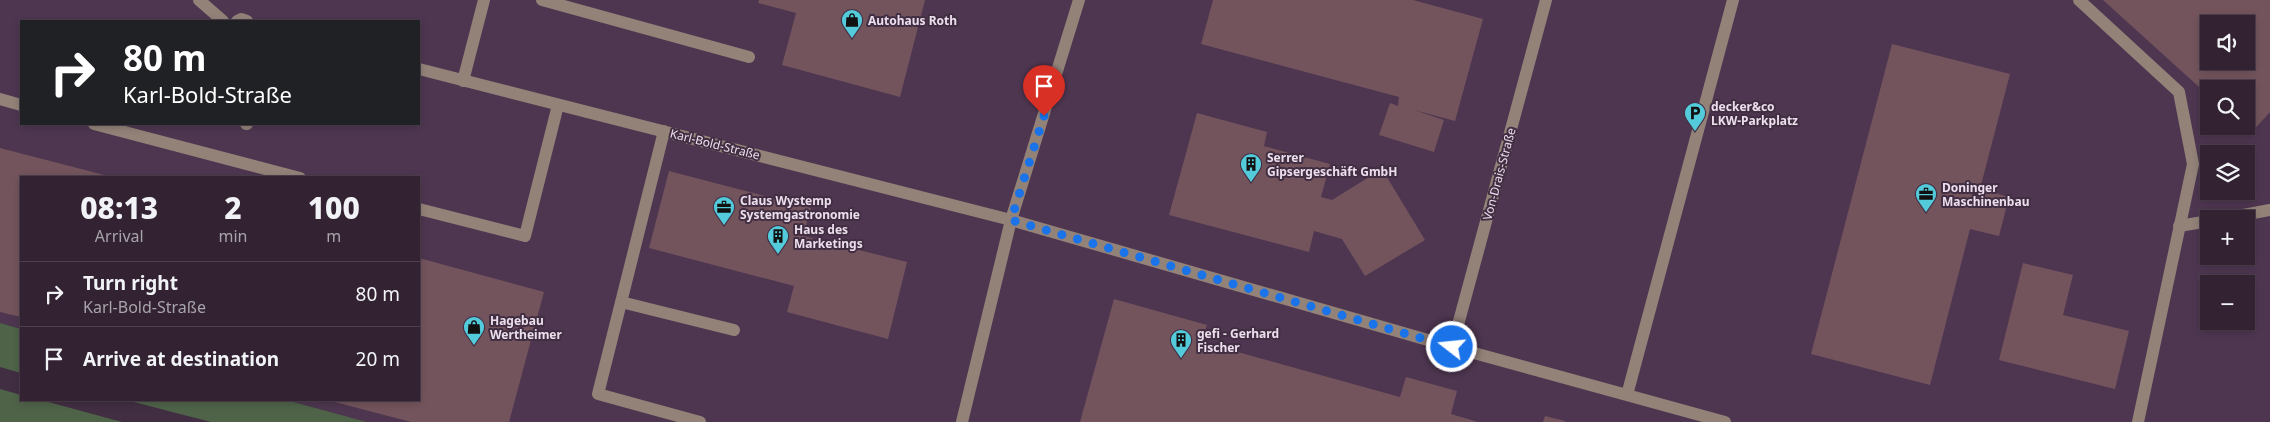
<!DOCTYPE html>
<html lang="en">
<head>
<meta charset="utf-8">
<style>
	:root { --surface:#322232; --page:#3a2a3a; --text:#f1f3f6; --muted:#a8a4ac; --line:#4d3f4d }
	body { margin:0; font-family:"Noto Sans",sans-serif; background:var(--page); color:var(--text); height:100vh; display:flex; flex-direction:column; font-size:19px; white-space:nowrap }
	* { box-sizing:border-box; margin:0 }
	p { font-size:16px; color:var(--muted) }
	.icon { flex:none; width:28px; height:28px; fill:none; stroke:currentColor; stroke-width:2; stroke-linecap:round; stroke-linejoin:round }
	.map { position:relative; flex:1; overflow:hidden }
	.details { position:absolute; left:20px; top:176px; width:400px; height:225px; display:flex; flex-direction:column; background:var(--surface); border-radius:0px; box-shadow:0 2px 8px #0003,0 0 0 1px var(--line) }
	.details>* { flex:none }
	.hud { position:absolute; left:20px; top:20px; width:400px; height:105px; border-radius:0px; box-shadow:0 2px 8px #0003,0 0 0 1px var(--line); background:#202124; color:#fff; overflow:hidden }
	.fabs { position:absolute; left:2200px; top:15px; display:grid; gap:10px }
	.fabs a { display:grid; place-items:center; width:55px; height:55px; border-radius:0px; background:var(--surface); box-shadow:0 2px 8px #0003,0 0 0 1px var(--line); font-size:25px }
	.pin { position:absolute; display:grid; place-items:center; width:42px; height:42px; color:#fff; margin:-51px -21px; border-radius:50% 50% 50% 0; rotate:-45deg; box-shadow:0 0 5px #0007 }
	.pin .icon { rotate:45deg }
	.me { position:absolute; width:55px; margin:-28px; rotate:286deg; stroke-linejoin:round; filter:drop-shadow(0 0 4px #0008) }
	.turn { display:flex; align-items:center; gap:18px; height:105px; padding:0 20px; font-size:22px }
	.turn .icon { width:65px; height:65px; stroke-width:2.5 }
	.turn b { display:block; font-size:35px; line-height:42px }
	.eta { display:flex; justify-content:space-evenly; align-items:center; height:85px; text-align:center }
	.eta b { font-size:30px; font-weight:800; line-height:35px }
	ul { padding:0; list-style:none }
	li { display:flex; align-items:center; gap:15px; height:65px; padding:0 20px; border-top:1px solid var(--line) }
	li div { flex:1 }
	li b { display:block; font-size:19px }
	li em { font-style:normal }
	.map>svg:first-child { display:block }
	.built { fill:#4e3650; fill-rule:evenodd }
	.green { fill:#4f6349 }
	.building { fill:#73545d; fill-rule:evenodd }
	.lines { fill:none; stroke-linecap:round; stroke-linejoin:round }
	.minor { stroke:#928278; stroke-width:12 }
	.route { stroke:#1a73e8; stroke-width:9; stroke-dasharray:0 16.2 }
	.labels { text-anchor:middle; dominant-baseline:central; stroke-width:4; stroke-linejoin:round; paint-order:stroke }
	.poi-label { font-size:12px; font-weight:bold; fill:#ecdfec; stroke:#422e43; text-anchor:start }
	.street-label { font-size:12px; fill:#ecdfec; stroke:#422e43 }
</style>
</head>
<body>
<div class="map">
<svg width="2270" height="422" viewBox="0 0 2270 422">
	<rect width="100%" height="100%" fill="#422e43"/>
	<path class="built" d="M0,0H2270V422H367L286,400H419V178H21V329L0,323ZM21,21H419V124H21ZM2209,24H2246V61H2209ZM2209,89H2246V126H2209ZM2209,154H2246V191H2209ZM2209,219H2246V256H2209ZM2209,284H2246V321H2209Z"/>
	<path class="green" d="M0,323L21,329V373L0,367Z
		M0,389L21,395V400H41L122,422H0Z
		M126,400H286L367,422H211Z"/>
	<path class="building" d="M759,0H925L900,97L782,65L796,13L758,3Z
		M1213,0H1413L1483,19L1455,121L1414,110L1444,120L1434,152L1379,135L1390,103L1398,106L1399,97L1201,44Z
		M2103,0H2270V112L2250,134L2242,126H2246V89H2209V96ZM2209,24H2246V61H2209Z
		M1892,44L2010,74L1980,189L2009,197L1999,236L1970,229L1930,385L1811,354Z
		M1197,113L1267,132L1264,146L1330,164L1321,197L1332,200L1382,169L1425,240L1365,276L1342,239L1314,231L1309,252L1169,215Z
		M0,148L112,177L21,178V317L0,312Z
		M669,171L811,208L803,236L907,262L888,339L787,312L794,286L649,248Z
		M419,258L544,292L509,422H411L331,401L419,400Z
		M2023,263L2073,275L2063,315L2129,331L2115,389L1999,360Z
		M1114,299L1207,325L1201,342L1400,397L1406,377L1457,391L1451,414L1478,422H1080Z
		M1545,416L1565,421V422H1543Z"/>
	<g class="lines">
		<path class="minor" d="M199,0L223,21
			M542,0L749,57
			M1546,0L1452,347L1725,422
			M2079,0L2179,92L2193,164L2138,422
			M237,21L241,19L247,21
			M419,69L1011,220L1452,347
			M463,81L484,0
			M0,99L21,105
			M94,124L300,178
			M246,124H247
			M664,131L598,394L700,422
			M419,209L525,236L558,105
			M2222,219L2270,210
			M2179,226L2209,221
			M621,302L734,330
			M1627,395L1733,0
			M962,422L1011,220L1079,0"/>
	</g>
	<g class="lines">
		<path class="route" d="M1044,116L1011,220L1452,347"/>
	</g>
	<defs>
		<g id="shop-pin" transform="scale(1.125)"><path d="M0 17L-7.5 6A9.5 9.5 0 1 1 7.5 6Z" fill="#53cbda" stroke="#422e43"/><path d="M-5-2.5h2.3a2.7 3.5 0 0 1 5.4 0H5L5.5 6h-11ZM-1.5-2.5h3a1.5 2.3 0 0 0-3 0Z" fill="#111"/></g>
		<g id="parking-pin" transform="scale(1.125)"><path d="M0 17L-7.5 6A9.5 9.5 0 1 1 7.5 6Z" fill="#53cbda" stroke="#422e43"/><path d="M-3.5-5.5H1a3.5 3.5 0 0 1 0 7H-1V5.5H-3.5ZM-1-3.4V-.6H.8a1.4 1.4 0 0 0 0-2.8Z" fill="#111"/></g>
		<g id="building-pin" transform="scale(1.125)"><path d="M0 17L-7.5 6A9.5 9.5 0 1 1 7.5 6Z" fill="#53cbda" stroke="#422e43"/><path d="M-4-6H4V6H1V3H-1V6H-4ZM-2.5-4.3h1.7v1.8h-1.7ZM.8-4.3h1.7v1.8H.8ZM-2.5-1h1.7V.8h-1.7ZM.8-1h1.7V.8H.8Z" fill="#111"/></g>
		<g id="office-pin" transform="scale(1.125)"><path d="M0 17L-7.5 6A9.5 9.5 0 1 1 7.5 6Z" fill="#53cbda" stroke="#422e43"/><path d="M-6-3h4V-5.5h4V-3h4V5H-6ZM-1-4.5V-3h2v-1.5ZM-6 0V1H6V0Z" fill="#111"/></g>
	</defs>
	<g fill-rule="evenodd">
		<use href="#shop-pin" x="852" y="20"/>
		<use href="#parking-pin" x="1695" y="113"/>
		<use href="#building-pin" x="1251" y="164"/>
		<use href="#office-pin" x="1926" y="194"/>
		<use href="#office-pin" x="724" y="207"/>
		<use href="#building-pin" x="778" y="236"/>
		<use href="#shop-pin" x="474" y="327"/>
		<use href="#building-pin" x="1181" y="340"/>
	</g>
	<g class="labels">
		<g class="poi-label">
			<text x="868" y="20">Autohaus Roth</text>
			<text x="1711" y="106">decker&amp;co<tspan x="1711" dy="14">LKW-Parkplatz</tspan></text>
			<text x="1267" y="157">Serrer<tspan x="1267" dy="14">Gipsergeschäft GmbH</tspan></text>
			<text x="1942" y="187">Doninger<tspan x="1942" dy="14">Maschinenbau</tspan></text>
			<text x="740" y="200">Claus Wystemp<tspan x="740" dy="14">Systemgastronomie</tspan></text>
			<text x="794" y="229">Haus des<tspan x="794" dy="14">Marketings</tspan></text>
			<text x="490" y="320">Hagebau<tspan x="490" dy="14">Wertheimer</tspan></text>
			<text x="1197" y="333">gefi - Gerhard<tspan x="1197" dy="14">Fischer</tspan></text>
		</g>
		<g class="street-label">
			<text transform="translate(715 144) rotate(14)">Karl-Bold-Straße</text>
			<text transform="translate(1499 174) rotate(-75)">Von-Drais-Straße</text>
		</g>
	</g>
</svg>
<div class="fabs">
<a><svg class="icon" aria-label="sound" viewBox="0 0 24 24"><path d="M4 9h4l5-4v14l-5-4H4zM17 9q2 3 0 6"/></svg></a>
<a><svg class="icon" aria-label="search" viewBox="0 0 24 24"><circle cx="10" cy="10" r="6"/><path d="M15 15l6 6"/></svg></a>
<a><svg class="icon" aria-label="layers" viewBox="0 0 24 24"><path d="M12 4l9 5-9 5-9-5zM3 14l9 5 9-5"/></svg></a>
<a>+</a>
<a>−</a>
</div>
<div class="pin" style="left:1044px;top:116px;background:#d93025"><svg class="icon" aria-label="arrive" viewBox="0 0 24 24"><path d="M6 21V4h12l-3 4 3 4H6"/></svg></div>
<svg class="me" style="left:1452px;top:347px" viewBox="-20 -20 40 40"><circle r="17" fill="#1a73e8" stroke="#fff" stroke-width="3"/><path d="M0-11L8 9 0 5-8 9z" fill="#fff"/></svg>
<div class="hud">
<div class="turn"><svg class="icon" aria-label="right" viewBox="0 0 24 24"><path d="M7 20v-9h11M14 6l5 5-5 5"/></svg><div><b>80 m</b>Karl-Bold-Straße</div></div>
</div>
<section class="details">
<div class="eta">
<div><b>08:13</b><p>Arrival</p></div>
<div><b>2</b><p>min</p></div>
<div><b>100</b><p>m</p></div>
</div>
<ul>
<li><svg class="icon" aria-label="right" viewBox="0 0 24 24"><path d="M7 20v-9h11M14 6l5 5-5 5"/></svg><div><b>Turn right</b><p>Karl-Bold-Straße</p></div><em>80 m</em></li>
<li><svg class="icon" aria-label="arrive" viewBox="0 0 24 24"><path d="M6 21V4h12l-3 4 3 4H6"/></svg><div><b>Arrive at destination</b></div><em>20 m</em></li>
</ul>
</section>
</div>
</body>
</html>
